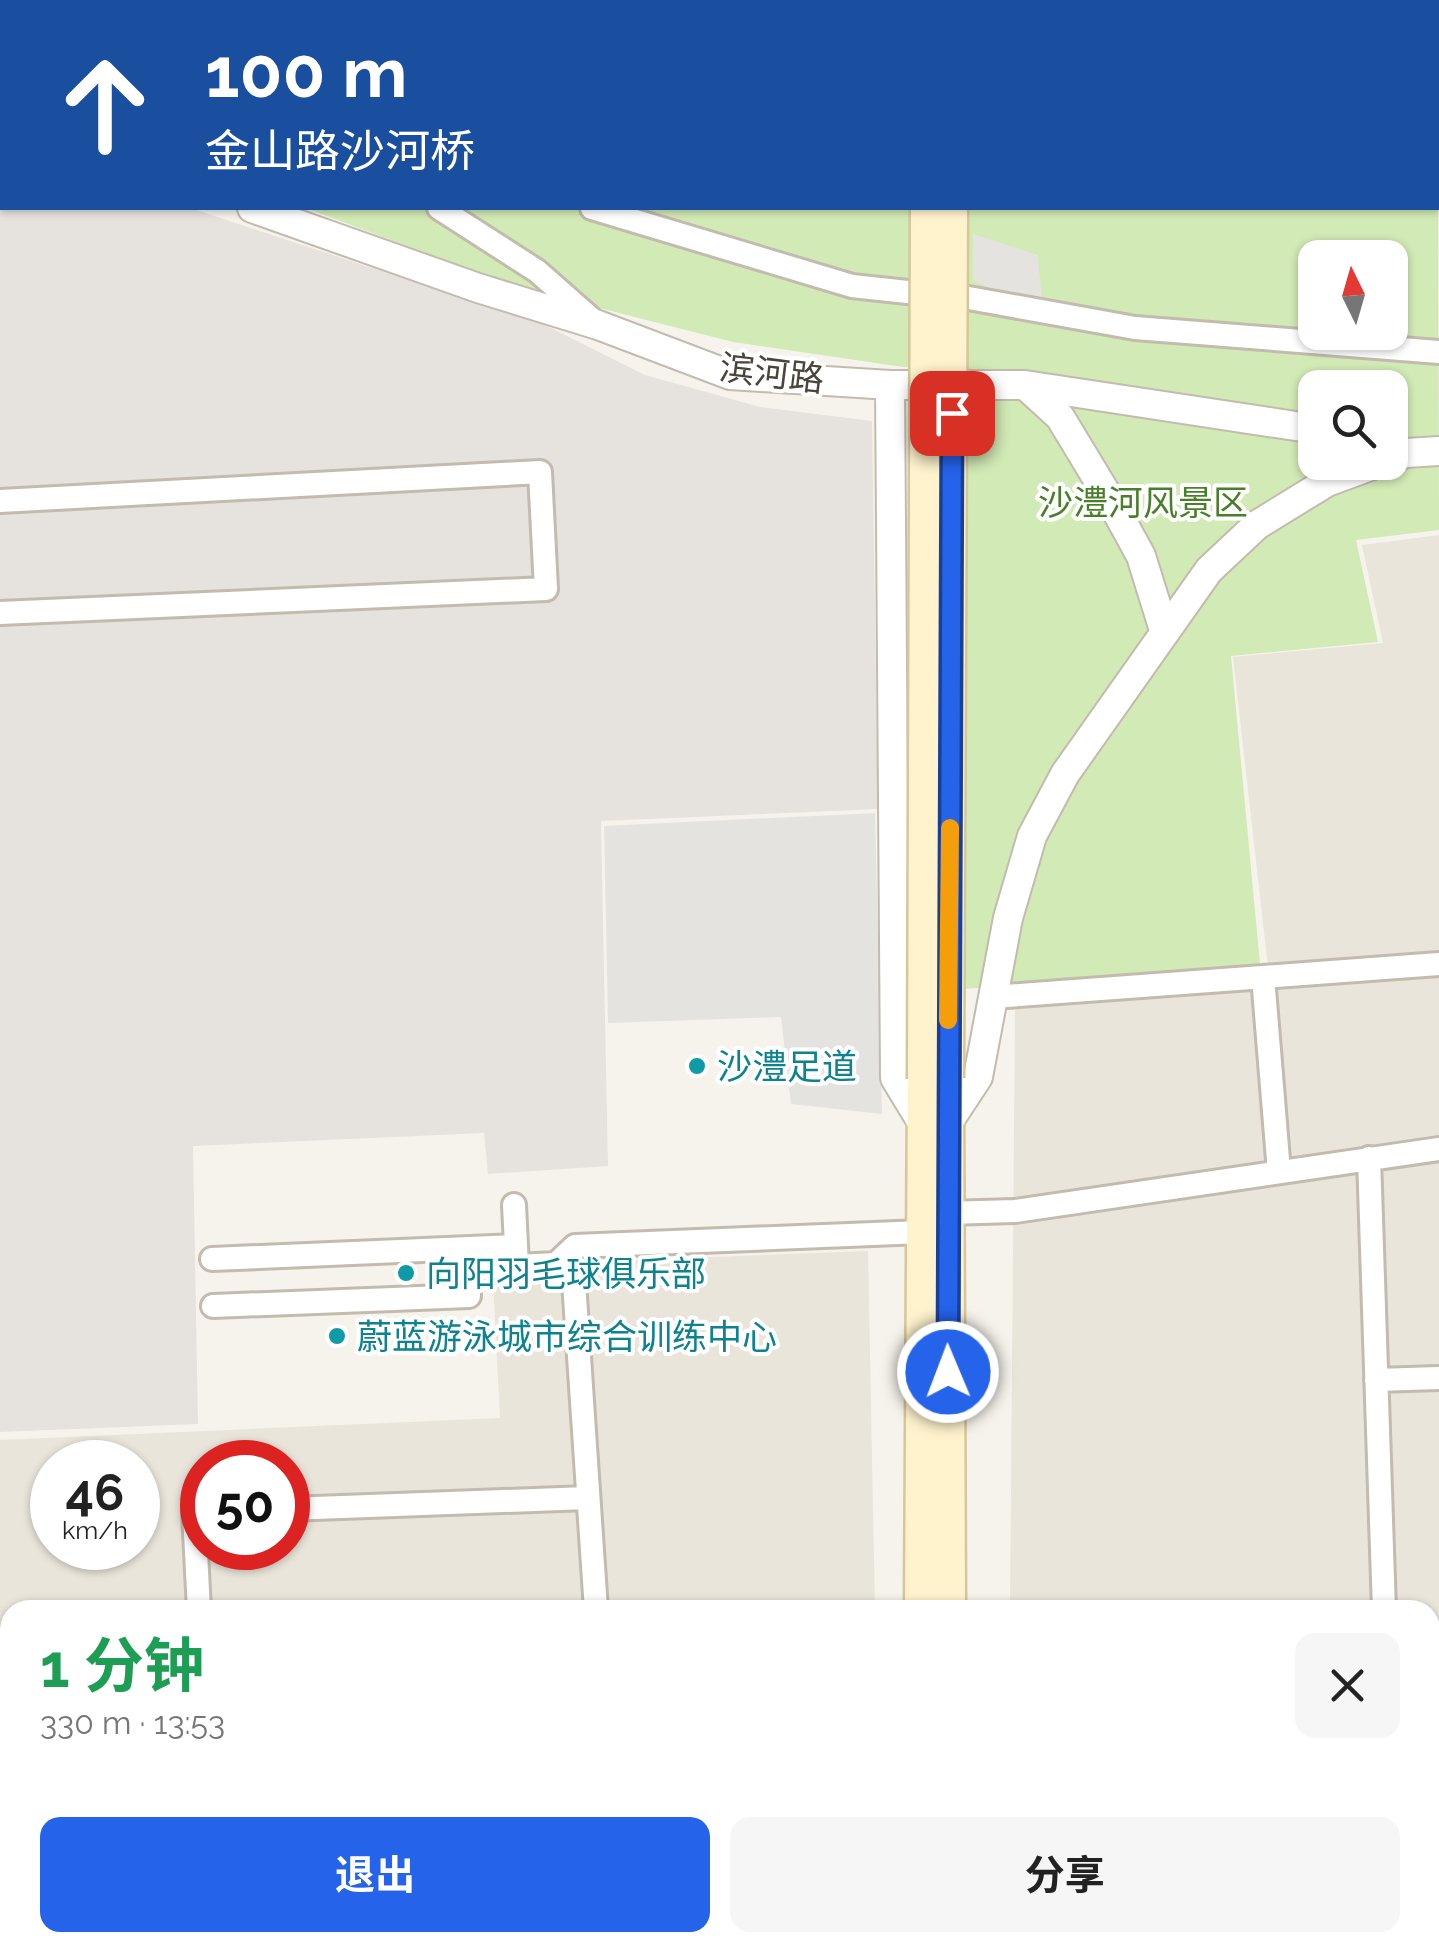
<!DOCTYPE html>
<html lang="zh">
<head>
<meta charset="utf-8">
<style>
	:root { --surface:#fff; --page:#f6f6f6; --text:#222; --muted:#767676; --accent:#2563eb }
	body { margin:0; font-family:Raleway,"Noto Sans SC",sans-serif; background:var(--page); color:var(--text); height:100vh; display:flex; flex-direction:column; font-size:38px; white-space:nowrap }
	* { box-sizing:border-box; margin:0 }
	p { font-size:32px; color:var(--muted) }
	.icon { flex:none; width:55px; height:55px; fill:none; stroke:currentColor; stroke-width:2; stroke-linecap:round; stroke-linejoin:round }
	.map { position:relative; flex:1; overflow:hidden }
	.panel { position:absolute; left:0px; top:1600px; width:1440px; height:352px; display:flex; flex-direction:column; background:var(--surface); border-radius:30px 30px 0 0; box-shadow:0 2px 8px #0004 }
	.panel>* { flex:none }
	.banner { position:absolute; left:0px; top:0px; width:1440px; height:210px; box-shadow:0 2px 8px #0004; background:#1a4fa0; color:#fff; overflow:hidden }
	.needle { width:65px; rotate:355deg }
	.buttons { position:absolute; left:1298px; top:240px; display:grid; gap:20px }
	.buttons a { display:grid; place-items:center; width:110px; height:110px; border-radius:20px; background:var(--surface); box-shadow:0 2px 8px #0004; font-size:50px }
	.speed { position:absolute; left:30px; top:1440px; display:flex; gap:20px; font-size:50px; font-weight:700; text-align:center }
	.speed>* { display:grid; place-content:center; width:130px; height:130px; border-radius:50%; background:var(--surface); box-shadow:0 2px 8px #0004; line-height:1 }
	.speed small { font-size:25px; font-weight:400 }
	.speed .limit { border:15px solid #d22; background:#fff; color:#111 }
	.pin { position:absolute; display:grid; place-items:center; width:85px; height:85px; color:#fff; margin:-42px; border-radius:20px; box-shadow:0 5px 15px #0006 }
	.me { position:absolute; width:110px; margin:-55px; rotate:359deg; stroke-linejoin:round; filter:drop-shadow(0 0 8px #0008) }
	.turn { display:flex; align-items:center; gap:35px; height:210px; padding:0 40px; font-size:45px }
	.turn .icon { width:130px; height:130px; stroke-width:2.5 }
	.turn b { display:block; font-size:70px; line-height:85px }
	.round { display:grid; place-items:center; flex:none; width:105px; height:105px; border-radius:20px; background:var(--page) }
	.headline { display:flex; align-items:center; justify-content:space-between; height:170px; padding:0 40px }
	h1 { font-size:60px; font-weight:700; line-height:75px; color:#1e9e55 }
	.primary-button { display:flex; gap:20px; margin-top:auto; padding:20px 40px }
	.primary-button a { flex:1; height:115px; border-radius:20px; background:var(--accent); color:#fff; font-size:40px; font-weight:700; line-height:115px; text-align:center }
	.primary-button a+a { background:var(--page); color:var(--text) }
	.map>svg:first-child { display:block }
	.residential { fill:#eae5da; fill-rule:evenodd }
	.industrial { fill:#e6e2dd }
	.education { fill:#efe8d6 }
	.green { fill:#d2eab5; fill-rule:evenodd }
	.parking { fill:#e5e3e0 }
	.water { fill:#a9d4f2 }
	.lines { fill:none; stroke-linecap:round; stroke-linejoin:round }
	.minor-casing { stroke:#c2bbae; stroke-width:28 }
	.tertiary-casing { stroke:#c2bbae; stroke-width:32 }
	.secondary-casing { stroke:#d6c79b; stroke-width:35 }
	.minor { stroke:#fff; stroke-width:22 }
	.tertiary { stroke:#fff; stroke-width:28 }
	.secondary { stroke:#fff3cd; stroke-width:30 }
	.secondary-bridge-casing { stroke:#d6c79b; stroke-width:35; stroke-linecap:butt }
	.secondary-bridge { stroke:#fff3cd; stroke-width:30 }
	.route-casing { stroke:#184099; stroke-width:25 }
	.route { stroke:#2563eb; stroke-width:18 }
	.slow { stroke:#f59e0b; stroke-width:18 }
	.culture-dot { fill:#0f9aa8; stroke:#fff; stroke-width:4 }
	.labels { text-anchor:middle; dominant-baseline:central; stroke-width:8; stroke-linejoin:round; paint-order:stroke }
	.street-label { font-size:35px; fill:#4b4439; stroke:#fff }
	.park-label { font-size:35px; fill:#4a7f2a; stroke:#fff }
	.culture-label { font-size:35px; fill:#0d838f; stroke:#fff; text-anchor:start }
</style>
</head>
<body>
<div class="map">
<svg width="1439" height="1951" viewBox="0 0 1439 1951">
	<rect width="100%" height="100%" fill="#f6f3ec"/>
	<path class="residential" d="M1439,535V1803H1430V1610H1010L1015,1008L1270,985L1233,657L1383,643L1362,545Z
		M868,1251L875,1610H10V1942H634L635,1951H0V1440L500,1418L493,1280L583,1275L584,1262ZM52,1462H138V1548H52ZM202,1462H288V1548H202Z
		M1012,1943H1100V1951H1013Z"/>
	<path class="industrial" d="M0,144L2,208H190L545,325L645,375L760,407L872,421L878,809L601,821L608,1166L488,1174L484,1133L193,1146L198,1424L0,1432Z"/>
	<path class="education" d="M1430,1810H1439V1951H1103L1102,1943L1430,1942Z
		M877,1943L713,1951H638V1943Z"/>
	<path class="green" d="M0,0H1064L1082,2H2V92Z
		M1438,83L1439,530L1356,540L1378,642L1231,656L1260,964L964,989L967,369L903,367L733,342L513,286L306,208H1438ZM1315,258H1390V332H1315ZM1315,388H1390V462H1315Z
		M0,1760L10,1769V1942L24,1943V1951H0Z
		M53,1943H187V1951H53Z
		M1153,1943H1328L1311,1951H1164Z"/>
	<path class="parking" d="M973,234L1038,255L1042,304L1017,303L973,280Z
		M875,813L882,1114L791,1104L781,1017L608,1023L604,826Z"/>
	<path class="water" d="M1092,0H1439V79L1438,2Z"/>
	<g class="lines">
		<g class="minor-casing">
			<path id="minor" d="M16,0L22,2
				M439,208L537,271L596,323
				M592,208L852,286L926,294
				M952,295L1135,328L1439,352
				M0,501L540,472L546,589L0,613
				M1263,977L1279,1172
				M993,997L1439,964
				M1369,1158L1384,1610
				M514,1205L517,1266L556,1264L575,1246L922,1232
				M946,1213L1015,1211L1439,1149
				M212,1259L516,1246
				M574,1282L596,1610
				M213,1306L469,1296L468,1269L517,1266
				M1376,1380L1439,1378
				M288,1509L587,1498
				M199,1610L194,1513L202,1512
				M1430,1655L1439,1654
				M0,1727L10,1726
				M0,1743L10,1752
				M40,1942V1951
				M221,1942L222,1951
				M620,1942V1951"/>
		</g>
		<g class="tertiary-casing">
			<path id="tertiary" d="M0,118L2,119
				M252,208L478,288L598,325L730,375L890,385H1025L1315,429
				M890,385L895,1078L923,1124H947L978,1077L1008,918L1032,836L1065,774L1209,570L1257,525L1327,482L1381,462
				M1025,385L1060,417L1112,503L1141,556L1164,630
				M1390,459L1406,453L1439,451"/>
		</g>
		<g class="secondary-casing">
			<path id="secondary" d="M926,2V0
				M953,2V0
				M948,1078L950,1610
				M920,1610L923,1079
				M927,1942V1951
				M961,1942L962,1951"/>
		</g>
		<use href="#minor" class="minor"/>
		<use href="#tertiary" class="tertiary"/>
		<use href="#secondary" class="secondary"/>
		<g class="secondary-bridge-casing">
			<path id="secondary-bridge" d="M948,1078L952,208
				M923,1079L926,208"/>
		</g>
		<use href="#secondary-bridge" class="secondary-bridge"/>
	</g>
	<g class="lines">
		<g class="route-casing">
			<path id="route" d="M948,1372L952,413"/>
		</g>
		<use href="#route" class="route"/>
		<path class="slow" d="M948,1020L950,828"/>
	</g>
	<g class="culture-dot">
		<circle cx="697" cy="1066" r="10"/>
		<circle cx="406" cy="1273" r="10"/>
		<circle cx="337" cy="1336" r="10"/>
	</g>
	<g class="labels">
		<g class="street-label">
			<text transform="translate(772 373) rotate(7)">滨河路</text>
		</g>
		<g class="park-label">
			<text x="1143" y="502">沙澧河风景区</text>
		</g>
		<g class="culture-label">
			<text x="717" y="1066">沙澧足道</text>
			<text x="426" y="1273">向阳羽毛球俱乐部</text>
			<text x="357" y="1336">蔚蓝游泳城市综合训练中心</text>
		</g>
	</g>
</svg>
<div class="buttons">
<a><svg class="needle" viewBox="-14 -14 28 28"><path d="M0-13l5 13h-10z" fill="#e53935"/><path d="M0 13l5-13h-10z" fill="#767676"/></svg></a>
<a><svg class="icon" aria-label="search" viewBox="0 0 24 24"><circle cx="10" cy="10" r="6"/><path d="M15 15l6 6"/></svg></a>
</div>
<div class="speed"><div>46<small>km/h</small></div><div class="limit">50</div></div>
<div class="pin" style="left:952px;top:413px;background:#d93025"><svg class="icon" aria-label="arrive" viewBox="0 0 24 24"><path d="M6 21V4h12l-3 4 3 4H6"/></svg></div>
<svg class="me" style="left:948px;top:1372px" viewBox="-20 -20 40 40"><circle r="17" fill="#2563eb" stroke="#fff" stroke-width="3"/><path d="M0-11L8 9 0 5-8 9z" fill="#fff"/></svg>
<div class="banner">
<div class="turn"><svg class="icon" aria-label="ahead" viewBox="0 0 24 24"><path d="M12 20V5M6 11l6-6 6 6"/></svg><div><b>100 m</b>金山路沙河桥</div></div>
</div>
<section class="panel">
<div class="headline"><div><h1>1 分钟</h1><p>330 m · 13:53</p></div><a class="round"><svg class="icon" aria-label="close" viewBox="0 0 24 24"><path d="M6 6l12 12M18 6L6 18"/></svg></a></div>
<div class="primary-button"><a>退出</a><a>分享</a></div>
</section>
</div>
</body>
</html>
